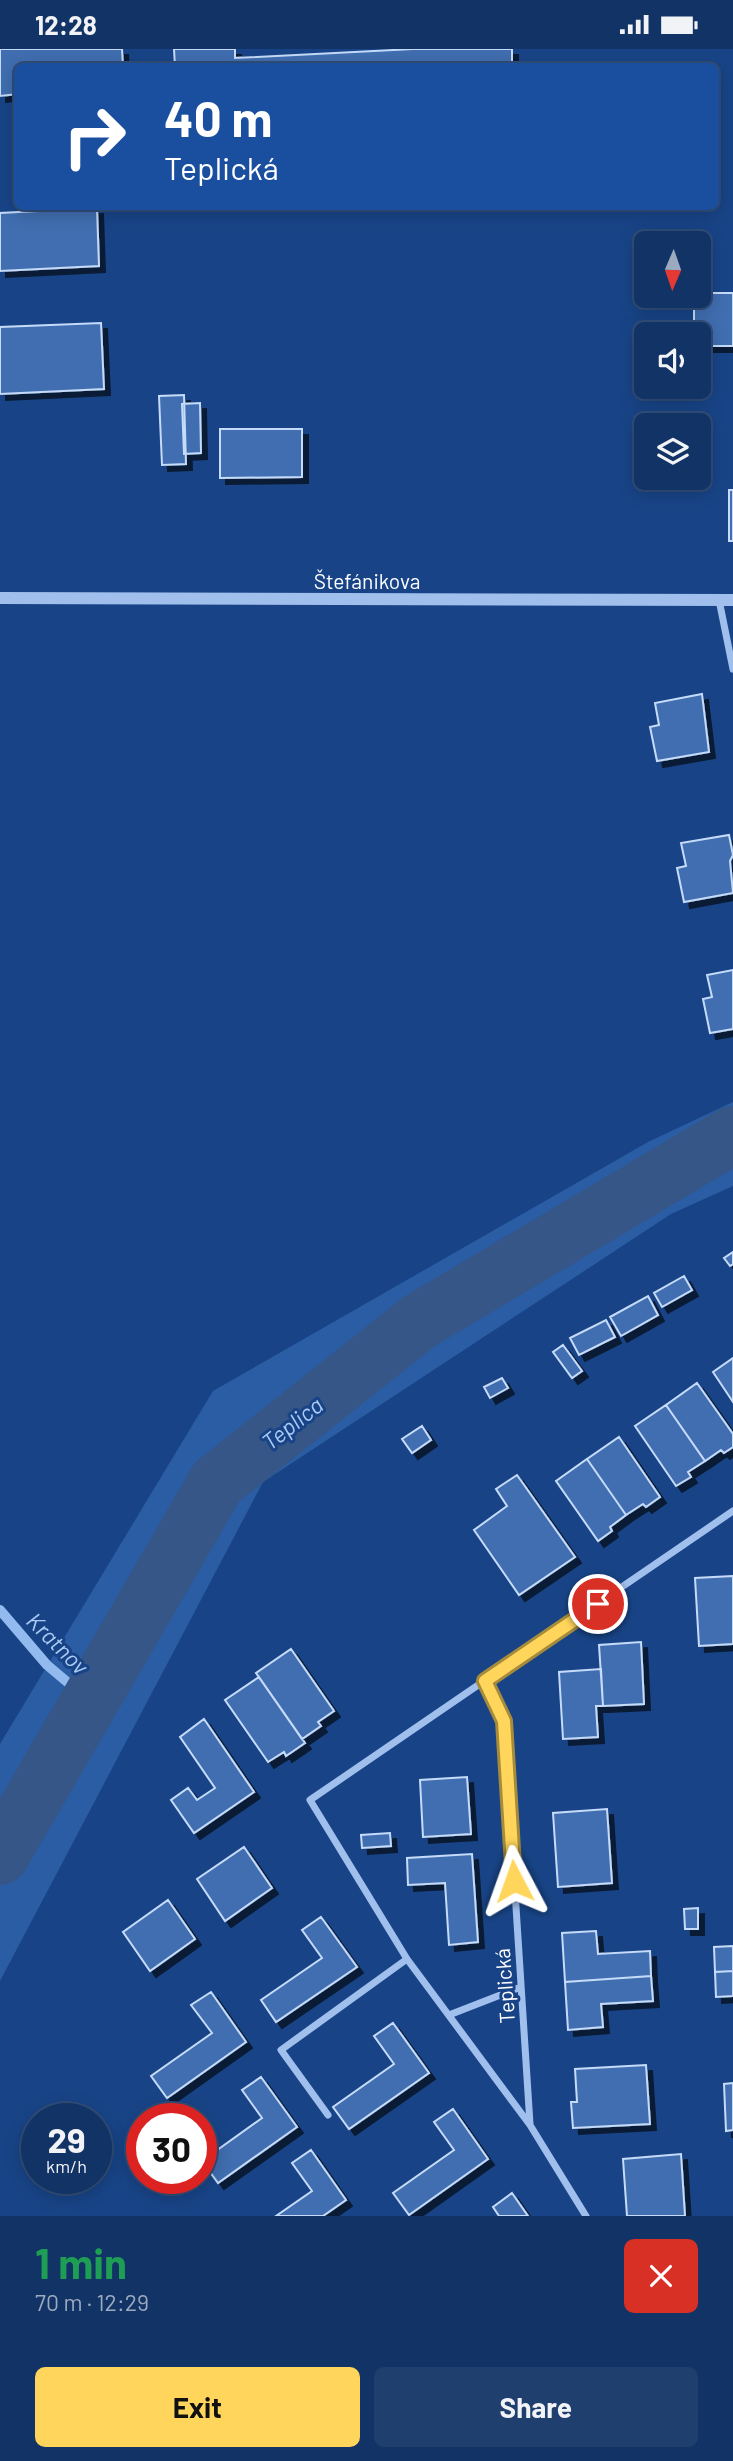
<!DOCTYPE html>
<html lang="en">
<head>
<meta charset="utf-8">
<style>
	:root { --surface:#123365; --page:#1f3f6e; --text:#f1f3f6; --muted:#9caabf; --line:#314e79; --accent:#ffd65b }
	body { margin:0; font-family:Barlow,sans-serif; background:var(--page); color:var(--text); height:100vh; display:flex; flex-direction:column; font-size:26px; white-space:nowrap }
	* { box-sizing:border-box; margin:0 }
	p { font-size:23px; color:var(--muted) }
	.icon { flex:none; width:38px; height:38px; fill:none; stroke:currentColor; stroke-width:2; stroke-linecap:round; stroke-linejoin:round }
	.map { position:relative; height:2167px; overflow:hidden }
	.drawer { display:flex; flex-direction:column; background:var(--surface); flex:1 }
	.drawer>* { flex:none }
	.hud { position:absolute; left:14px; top:14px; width:705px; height:147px; border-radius:10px; box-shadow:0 4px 18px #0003,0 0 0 2px var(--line); background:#1a4fa0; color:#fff; overflow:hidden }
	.needle { width:46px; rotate:182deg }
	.buttons { position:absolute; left:634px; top:182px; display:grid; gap:14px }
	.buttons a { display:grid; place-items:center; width:77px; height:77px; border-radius:10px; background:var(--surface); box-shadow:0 4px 18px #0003,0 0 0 2px var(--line); font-size:35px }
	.speed { position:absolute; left:21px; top:2054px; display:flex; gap:14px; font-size:35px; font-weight:700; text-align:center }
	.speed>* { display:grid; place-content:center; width:91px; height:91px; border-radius:50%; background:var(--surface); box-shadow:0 4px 18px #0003,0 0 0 2px var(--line); line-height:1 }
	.speed small { font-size:18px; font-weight:400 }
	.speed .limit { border:10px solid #d22; background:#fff; color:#111 }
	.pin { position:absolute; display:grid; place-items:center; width:60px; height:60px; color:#fff; margin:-30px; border:4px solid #fff; border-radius:50%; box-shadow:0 2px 7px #0007 }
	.me { position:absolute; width:77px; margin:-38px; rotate:356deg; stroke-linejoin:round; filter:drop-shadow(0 0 5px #0008) }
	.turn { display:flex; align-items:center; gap:24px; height:147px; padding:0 35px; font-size:32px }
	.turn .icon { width:91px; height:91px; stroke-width:2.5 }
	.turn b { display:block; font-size:49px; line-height:60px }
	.round { display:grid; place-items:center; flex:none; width:74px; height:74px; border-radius:10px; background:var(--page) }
	.head { display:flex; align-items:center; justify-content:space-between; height:119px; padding:0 35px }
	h1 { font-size:42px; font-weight:700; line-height:52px; color:#1e9e55 }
	.button { display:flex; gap:14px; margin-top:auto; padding:14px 35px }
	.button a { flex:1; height:80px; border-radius:10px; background:var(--accent); color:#111; font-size:28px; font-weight:700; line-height:80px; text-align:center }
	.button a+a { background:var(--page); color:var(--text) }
	.status { display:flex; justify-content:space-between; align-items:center; height:49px; padding:0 35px; background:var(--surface); direction:ltr }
	.status svg { height:19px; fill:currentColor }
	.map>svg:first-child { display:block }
	.green { fill:#2b5da5 }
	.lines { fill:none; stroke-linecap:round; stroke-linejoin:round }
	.stream { stroke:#92baef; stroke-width:10 }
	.river { stroke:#355687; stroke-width:58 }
	.building { fill:#416eb0; stroke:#c5dbf9; stroke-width:2; filter:url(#shadow) }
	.minor { stroke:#a0bfed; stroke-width:7 }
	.tertiary { stroke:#a0bfed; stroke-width:12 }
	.route-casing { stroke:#a68b3b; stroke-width:18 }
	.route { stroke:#ffd65b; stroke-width:12 }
	.labels { text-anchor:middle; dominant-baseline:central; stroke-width:6; stroke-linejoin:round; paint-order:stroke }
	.street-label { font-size:21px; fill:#fff; stroke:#184487 }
	.water-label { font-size:23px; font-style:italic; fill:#abcaf4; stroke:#184487 }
</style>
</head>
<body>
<div class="status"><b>12:28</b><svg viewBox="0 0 49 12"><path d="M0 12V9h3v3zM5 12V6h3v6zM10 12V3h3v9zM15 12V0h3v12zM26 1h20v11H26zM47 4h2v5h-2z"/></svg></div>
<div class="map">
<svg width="733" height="2167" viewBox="0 0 733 2167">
	<defs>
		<filter id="shadow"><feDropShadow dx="6" dy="6" stdDeviation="0" flood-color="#0009"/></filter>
	</defs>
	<rect width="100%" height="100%" fill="#184487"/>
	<path class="green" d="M733,1053V1137L671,1165L263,1433L0,1932V1695L213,1342L648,1093Z"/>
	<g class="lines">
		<path class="stream" d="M0,1561L47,1616L91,1653"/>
		<path class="river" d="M0,1807L217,1433L420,1272L733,1086"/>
	</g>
	<path class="building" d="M0,0H122L123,18H18V45L0,47Z
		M174,0H235V9L413,0H512V15L526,14V18H175Z
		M97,159L99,217L0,222V164Z
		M698,244H733V297H698V285H694V247Z
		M101,274L104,340L0,345V278Z
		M184,346L186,415L162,416L159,347Z
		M200,354L201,404L184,405L182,355Z
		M220,380H302V428L220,429Z
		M729,441H733V492H729Z
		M702,645L709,703L657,712L650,678L659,676L655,654Z
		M729,786L733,806L730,812L733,844L684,853L677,819L686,817L681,794Z
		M733,921V980L710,984L703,950L712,948L707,926Z
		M733,1203V1215L730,1217L724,1209Z
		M684,1227L692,1241L662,1258L654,1244Z
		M648,1247L658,1266L621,1287L610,1268Z
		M606,1271L615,1288L579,1306L570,1289Z
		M563,1296L582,1322L572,1329L553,1303Z
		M733,1309V1353L713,1323Z
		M502,1329L508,1339L490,1349L484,1338Z
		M697,1334L733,1385V1398L724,1404L721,1401L705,1412L666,1356Z
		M666,1356L705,1412L688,1423L691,1428L676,1437L635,1377Z
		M422,1377L431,1391L412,1404L402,1390Z
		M619,1388L660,1448L646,1458L643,1455L626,1466L587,1410Z
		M587,1410L626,1466L610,1478L612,1482L598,1492L556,1432Z
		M517,1426L575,1508L519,1546L474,1481L507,1457L496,1440Z
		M733,1527V1595L699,1597L695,1529Z
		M641,1593L644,1655L603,1657L599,1596Z
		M291,1600L334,1662L318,1673L321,1677L302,1690L256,1624Z
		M601,1620L603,1657H596L598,1688L563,1690L559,1623Z
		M259,1628L305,1694L286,1707L284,1703L268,1713L225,1651Z
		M204,1670L254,1743L194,1784L171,1751L188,1739L197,1751L215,1739L180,1688Z
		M467,1728L471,1785L423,1788L420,1731Z
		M607,1760L612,1834L558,1838L553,1764Z
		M390,1784L391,1797L362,1799L361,1786Z
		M244,1798L272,1839L225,1872L197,1830Z
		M472,1805L478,1893L449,1896L445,1834L408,1836L407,1809Z
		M168,1851L195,1890L150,1922L123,1883Z
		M698,1859V1880H685L684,1860Z
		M321,1868L357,1918L276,1973L261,1951L322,1909L302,1881Z
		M596,1882L598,1905L650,1902L651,1927L565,1933L562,1884Z
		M733,1897V1922L715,1923L714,1898Z
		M733,1922V1947L716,1948L715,1923Z
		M651,1927L653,1952L601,1955L603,1978L568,1981L565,1933Z
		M211,1943L246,1993L167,2049L151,2027L212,1984L191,1956Z
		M393,1974L429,2024L349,2080L333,2058L394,2015L374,1987Z
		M646,2016L650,2075L573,2079L571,2053H577L575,2020Z
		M261,2028L297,2078L218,2134L202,2112L262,2069L242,2041Z
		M733,2034V2081L726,2082L724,2035Z
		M453,2060L488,2110L409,2166L393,2144L454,2101L434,2073Z
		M311,2101L346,2151L323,2167H276L312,2142L292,2114Z
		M681,2105L685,2167H627L623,2110Z
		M512,2144L528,2167H499L493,2158Z"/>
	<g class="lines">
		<path class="minor" d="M719,551L733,620
			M485,1632L504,1672L530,2075
			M449,1966L521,1938
			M328,2066L281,2001L407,1910
			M586,2167L530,2076L407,1910L310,1751L733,1462"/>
		<path class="tertiary" d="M0,549L733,551"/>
	</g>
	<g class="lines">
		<g class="route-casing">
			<path id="route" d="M514,1832L504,1672L485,1632L598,1555"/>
		</g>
		<use href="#route" class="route"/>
	</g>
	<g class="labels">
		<g class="street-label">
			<text x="367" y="531">Štefánikova</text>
			<text transform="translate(504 1937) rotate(-94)">Teplická</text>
		</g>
		<g class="water-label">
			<text transform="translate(292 1374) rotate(-38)">Teplica</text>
			<text transform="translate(58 1594) rotate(45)">Kratnov</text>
		</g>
	</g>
</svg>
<div class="buttons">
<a><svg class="needle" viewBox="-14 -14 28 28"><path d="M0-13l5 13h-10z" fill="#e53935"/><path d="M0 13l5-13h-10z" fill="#9caabf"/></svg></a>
<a><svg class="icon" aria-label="sound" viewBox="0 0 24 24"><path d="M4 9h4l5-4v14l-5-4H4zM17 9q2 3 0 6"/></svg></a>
<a><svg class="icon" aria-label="layers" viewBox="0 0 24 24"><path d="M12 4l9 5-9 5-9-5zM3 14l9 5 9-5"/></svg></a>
</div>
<div class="speed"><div>29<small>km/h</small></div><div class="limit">30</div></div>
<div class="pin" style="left:598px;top:1555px;background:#d93025"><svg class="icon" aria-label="arrive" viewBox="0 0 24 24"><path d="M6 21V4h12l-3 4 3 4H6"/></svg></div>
<svg class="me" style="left:514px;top:1832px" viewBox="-20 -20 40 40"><path d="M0-17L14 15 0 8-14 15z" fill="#ffd65b" stroke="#fff" stroke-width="4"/></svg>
<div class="hud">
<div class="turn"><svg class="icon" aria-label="right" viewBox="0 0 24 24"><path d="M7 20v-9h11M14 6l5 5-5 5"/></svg><div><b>40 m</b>Teplická</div></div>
</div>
</div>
<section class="drawer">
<div class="head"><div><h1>1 min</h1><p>70 m · 12:29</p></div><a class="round" style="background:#d93025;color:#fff"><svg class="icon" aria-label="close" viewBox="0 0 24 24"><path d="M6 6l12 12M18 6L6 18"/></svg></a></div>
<div class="button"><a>Exit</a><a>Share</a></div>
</section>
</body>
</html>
